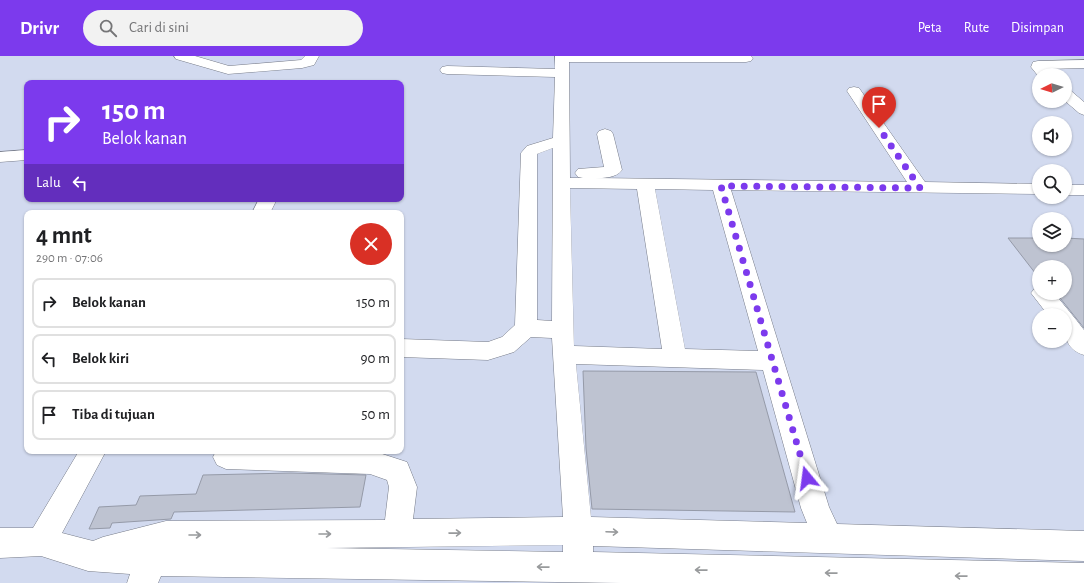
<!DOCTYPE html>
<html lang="id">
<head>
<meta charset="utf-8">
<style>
	:root { --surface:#fff; --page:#f2f2f2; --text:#202124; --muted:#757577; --line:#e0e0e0; --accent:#7c3aed }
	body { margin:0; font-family:"Alegreya Sans",sans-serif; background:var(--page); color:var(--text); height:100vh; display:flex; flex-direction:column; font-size:15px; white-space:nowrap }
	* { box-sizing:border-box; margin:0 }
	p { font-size:13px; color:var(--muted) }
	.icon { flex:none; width:22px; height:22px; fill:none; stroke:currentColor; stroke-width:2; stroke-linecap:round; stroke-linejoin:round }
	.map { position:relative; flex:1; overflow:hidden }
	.panel { position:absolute; left:24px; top:154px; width:380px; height:244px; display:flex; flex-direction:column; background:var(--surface); border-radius:8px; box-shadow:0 1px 3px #0004 }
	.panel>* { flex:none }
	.banner { position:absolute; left:24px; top:24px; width:380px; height:122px; border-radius:8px; box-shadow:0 1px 3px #0004; background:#7c3aed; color:#fff; overflow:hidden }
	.needle { width:26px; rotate:265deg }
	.fabs { position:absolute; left:1032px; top:12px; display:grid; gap:8px }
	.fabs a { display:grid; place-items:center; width:40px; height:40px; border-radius:50%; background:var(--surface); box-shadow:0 1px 3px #0004; font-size:20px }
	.pin { position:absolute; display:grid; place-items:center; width:34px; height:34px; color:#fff; margin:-41px -17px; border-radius:50% 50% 50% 0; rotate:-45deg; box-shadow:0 0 4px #0007 }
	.pin .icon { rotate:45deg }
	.me { position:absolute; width:44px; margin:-22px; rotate:344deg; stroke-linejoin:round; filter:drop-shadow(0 0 3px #0008) }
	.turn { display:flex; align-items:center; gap:14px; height:84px; padding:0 12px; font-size:18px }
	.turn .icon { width:52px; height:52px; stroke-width:2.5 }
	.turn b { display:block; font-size:28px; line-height:34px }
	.then { display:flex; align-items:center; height:38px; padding:0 12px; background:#0003; gap:8px; font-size:15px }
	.round { display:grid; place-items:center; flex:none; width:42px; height:42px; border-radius:21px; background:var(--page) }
	.summary { display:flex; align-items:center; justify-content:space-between; height:68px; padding:0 12px }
	h1 { font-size:24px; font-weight:600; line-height:30px }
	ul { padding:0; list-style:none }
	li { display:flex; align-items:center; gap:12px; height:50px; margin:0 8px 6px; padding:0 4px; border:2px solid var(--line); border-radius:8px }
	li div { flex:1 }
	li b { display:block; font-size:15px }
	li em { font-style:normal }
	header { display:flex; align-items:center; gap:24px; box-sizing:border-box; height:56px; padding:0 20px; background:var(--accent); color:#fff }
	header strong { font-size:19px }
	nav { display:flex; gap:22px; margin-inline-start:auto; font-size:14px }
	.search { width:280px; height:36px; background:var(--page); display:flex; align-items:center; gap:10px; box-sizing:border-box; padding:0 14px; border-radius:22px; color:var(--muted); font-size:15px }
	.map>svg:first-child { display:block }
	.built { fill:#d2daef; fill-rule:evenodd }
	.building { fill:#bec3d1; stroke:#959aa8 }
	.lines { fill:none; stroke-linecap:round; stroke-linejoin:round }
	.minor-casing { stroke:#767b88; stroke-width:1 }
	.minor { fill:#fff; fill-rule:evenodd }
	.oneway { stroke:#989a9c }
	.route { stroke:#7c3aed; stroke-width:7; stroke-dasharray:0 12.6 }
</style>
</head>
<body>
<header>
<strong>Drivr</strong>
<div class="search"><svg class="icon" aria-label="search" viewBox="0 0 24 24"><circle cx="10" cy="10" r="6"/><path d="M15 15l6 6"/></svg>Cari di sini</div>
<nav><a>Peta</a><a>Rute</a><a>Disimpan</a></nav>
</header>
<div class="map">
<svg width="1084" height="527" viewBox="0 0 1084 527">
	<rect width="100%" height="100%" fill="#dfe4f2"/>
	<path class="built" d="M0,0H1084V527H0ZM1039,19H1065V45H1039ZM27,27H401V143H27ZM1039,67H1065V93H1039ZM1039,115H1065V141H1039ZM27,157H401V395H27ZM1039,163H1065V189H1039ZM1039,211H1065V237H1039ZM1039,259H1065V285H1039Z"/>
	<path class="building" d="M1008,182H1039V189H1065V182L1084,183V272L1056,237H1065V211H1039V222Z
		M583,315L756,316L795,456L592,453L586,392Z
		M291,417L366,419L360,451L174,456L171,463L112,467L110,472L89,473L99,451L136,449L140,440L196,438L203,419Z"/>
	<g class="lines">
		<g class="minor-casing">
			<path id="minor" d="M174,0H195L229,10L301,4L305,0H319L314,9L302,12L228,18L176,3Z
				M555,0H751L753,2L751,5L746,6H569L570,122H583L578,121L575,117L578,113L604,111L597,78L599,75L605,73L611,75L613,78L622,114C616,122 604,122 595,122L907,126L847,35L849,32L854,31L859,32L925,126L1039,128V138L731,134L829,451L837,468L1084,475V505L593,490V496L1084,507V527H621L161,520L158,527H127L130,518L88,515L41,500L0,502V472H33L79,395H106L62,477L93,485L103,481L166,465L385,464L389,431L387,424L370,418L226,413L217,409L213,401L216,395H373L407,406L417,431L413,463L563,461L552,282L531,281L514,296L488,304L401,301V283L488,286L502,281L515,269L521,97L527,90L553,82L555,21L447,18L442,17L440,14L442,11L447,10L555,13ZM553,92L552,265L537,264V98ZM570,132L637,133L662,293L574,290ZM655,133L713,134L758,295L685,293ZM576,308L763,314L801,452L807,467L591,461ZM563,489V496L327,492Z
				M1084,4V12L1047,13L1052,19H1039V21L1031,11L1033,6L1038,5Z
				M1065,33L1070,34L1084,46V59L1079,57L1065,45Z
				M27,94V104L0,106V96Z
				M1065,129H1084V139H1065Z
				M259,143H277L270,157H252Z
				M1039,230V237H1054C1065,250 1074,261 1084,274V299C1063,292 1065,277 1065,259H1048L1031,237L1035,232Z"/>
		</g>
		<use href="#minor" class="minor"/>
	</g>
	<defs><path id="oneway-shaft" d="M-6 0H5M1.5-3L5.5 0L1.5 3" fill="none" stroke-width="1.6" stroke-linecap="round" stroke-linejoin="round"/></defs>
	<g class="oneway">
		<use href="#oneway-shaft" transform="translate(612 476) rotate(2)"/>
		<use href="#oneway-shaft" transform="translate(455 477) rotate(-1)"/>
		<use href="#oneway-shaft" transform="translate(325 478)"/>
		<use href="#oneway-shaft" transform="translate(195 479)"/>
		<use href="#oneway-shaft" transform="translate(543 511) rotate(-179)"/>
		<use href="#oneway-shaft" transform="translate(701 514) rotate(-179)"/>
		<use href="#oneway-shaft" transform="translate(831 517) rotate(-179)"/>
		<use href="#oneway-shaft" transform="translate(961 520) rotate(-179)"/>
	</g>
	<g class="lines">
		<path class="route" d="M807,422L721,130L920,132L879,72"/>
	</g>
</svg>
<div class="fabs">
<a><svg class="needle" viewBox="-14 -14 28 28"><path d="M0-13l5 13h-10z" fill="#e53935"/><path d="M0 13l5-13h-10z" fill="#757577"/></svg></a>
<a><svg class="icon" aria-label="sound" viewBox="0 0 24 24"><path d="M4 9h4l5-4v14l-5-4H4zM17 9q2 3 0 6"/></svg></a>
<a><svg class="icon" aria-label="search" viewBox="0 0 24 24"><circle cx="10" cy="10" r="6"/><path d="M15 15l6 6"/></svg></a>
<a><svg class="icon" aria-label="layers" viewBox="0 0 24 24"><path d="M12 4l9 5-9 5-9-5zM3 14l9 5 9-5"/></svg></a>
<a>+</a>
<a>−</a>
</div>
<div class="pin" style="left:879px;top:72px;background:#d93025"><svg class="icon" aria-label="arrive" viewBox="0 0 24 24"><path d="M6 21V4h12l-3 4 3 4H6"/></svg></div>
<svg class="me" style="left:807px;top:422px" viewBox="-20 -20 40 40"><path d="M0-17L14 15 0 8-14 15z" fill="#7c3aed" stroke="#fff" stroke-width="4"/></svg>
<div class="banner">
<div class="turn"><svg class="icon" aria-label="right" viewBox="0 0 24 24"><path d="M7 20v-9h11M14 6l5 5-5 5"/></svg><div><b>150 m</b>Belok kanan</div></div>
<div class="then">Lalu<svg class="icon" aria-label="left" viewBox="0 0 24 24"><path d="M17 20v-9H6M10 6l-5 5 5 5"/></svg></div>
</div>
<section class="panel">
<div class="summary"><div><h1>4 mnt</h1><p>290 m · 07:06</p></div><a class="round" style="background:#d93025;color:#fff"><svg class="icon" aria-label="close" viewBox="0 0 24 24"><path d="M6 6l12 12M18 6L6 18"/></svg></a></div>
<ul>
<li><svg class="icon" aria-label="right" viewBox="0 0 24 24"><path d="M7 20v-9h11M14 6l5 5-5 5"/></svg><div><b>Belok kanan</b></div><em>150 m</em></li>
<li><svg class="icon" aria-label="left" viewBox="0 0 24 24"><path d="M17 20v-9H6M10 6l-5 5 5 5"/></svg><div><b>Belok kiri</b></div><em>90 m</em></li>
<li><svg class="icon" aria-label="arrive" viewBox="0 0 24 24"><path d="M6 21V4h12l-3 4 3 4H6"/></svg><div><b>Tiba di tujuan</b></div><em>50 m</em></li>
</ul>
</section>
</div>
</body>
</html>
